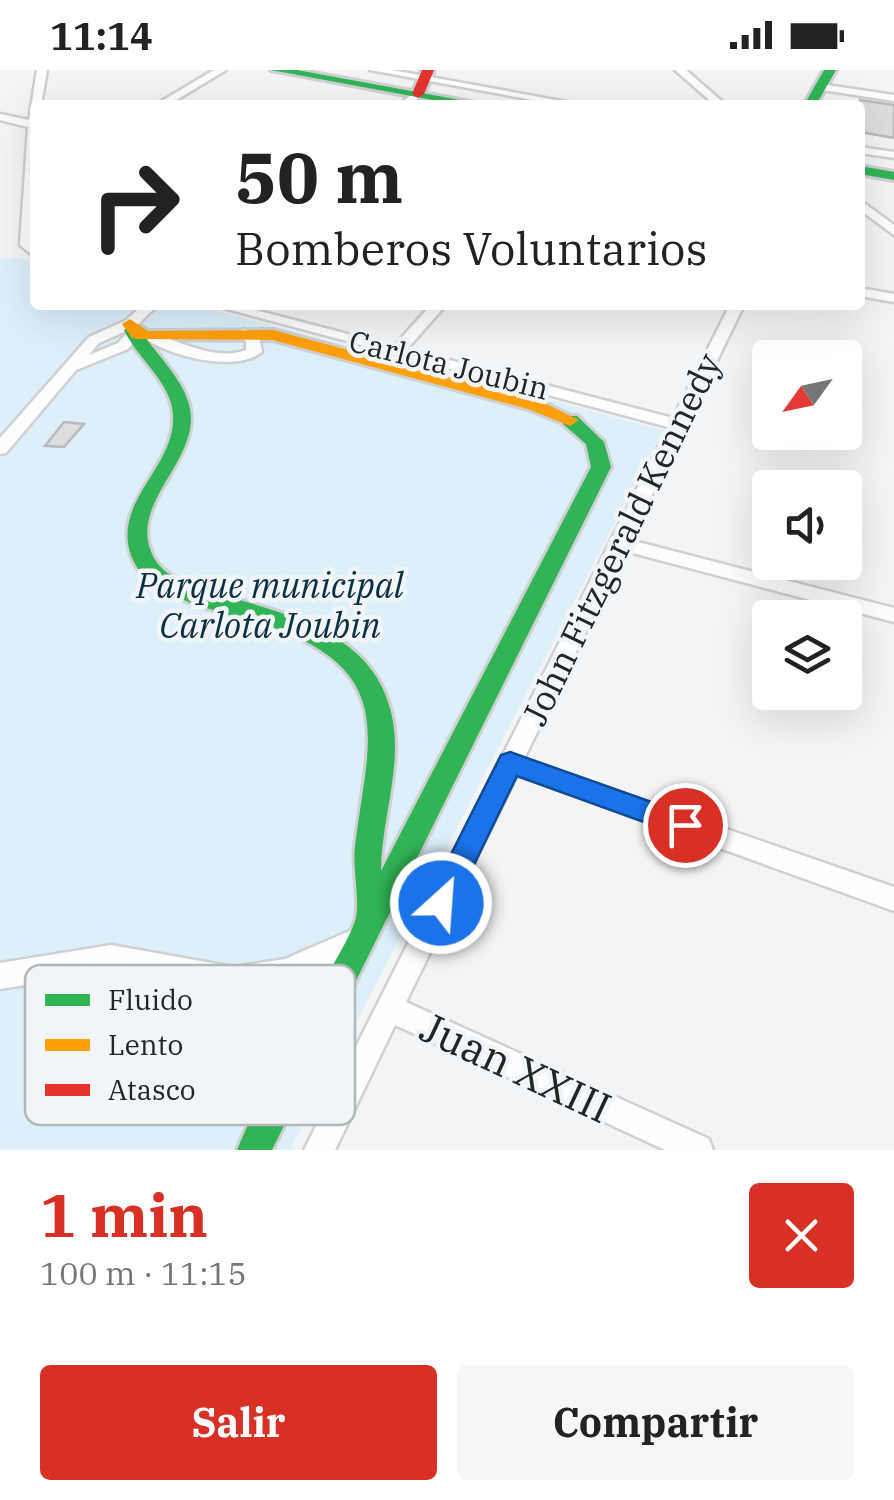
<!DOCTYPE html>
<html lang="es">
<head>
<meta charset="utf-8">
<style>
	:root { --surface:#fff; --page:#f6f6f6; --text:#222; --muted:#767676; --accent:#d93025 }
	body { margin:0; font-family:"IBM Plex Serif",serif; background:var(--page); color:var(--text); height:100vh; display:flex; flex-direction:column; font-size:38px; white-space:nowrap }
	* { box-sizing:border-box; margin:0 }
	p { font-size:32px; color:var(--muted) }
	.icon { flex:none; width:55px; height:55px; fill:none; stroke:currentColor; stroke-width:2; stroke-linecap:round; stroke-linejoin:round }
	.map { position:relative; height:1080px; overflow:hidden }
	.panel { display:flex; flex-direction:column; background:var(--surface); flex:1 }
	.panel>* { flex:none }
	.hud { position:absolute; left:30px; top:30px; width:835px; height:210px; border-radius:10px; box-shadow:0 10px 40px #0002; background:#fff; color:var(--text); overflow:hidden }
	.needle { width:65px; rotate:237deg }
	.controls { position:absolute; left:752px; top:270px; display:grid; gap:20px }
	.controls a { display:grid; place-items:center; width:110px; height:110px; border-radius:10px; background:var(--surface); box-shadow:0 10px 40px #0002; font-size:50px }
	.pin { position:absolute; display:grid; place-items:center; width:85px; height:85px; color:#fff; margin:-42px; border:5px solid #fff; border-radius:50%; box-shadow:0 2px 10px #0007 }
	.me { position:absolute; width:110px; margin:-55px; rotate:26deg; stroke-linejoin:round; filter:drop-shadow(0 0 8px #0008) }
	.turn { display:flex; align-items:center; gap:35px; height:210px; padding:0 40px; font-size:45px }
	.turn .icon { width:130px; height:130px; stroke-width:2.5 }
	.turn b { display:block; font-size:70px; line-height:85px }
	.round { display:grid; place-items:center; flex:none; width:105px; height:105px; border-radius:10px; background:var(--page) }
	.summary { display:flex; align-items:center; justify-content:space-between; height:170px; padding:0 40px }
	h1 { font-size:60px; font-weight:700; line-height:75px; color:var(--accent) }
	.action { display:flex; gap:20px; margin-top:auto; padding:20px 40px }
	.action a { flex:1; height:115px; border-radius:10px; background:var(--accent); color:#fff; font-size:40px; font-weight:700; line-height:115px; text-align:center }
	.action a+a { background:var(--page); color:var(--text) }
	.status { display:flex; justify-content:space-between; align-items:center; height:70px; padding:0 50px; background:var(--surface); direction:ltr }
	.status svg { height:28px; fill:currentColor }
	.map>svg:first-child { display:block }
	.green { fill:#ddf0fa }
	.building { fill:#dcdddf; stroke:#b9babb; stroke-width:2.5 }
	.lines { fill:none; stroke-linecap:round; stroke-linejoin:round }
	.street-casing { stroke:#ced0d1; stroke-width:5 }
	.fast-casing { stroke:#ced0d1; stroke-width:6 }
	.slow-casing { stroke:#ced0d1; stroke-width:6 }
	.jam-casing { stroke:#ced0d1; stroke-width:6 }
	.street { fill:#fdfdfe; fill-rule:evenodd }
	.fast { fill:#30b455; fill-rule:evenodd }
	.slow { fill:#ff9f0a; fill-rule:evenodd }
	.jam { fill:#e5322d; fill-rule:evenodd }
	.route { fill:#1a73e8; stroke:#114b97; stroke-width:2.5 }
	.labels { text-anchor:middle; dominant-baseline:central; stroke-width:9; stroke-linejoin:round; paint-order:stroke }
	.far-street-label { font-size:30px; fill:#232525; stroke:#f1f5f7 }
	.street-label { font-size:35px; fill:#232525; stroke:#f1f5f7 }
	.park-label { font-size:35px; font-style:italic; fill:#093143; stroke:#f1f5f7 }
	.near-street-label { font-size:42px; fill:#232525; stroke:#f1f5f7 }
	.key { fill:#f1f5f7; stroke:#b3b7b8; stroke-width:2.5 }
	.key-label { font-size:28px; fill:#232525 }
</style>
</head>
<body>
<div class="status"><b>11:14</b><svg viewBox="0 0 49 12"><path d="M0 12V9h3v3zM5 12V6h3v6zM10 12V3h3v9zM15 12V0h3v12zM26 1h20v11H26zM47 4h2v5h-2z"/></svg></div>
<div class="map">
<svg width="894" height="1080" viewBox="0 0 894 1080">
	<rect width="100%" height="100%" fill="#f2f4f6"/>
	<path class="green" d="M18,188L35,193V235H194L663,360L290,1080H0V189Z"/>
	<path class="building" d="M860,30L894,35V68L860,62Z
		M64,352L84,354L64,377L45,376Z"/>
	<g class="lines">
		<g class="street-casing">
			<path id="street" d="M37,0H47L41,35H35V187L20,175L28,57L0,50V44L29,50Z
				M214,0H226L168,35H155Z
				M370,0H392L583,35H560Z
				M675,0H686L726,35H715Z
				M820,14L894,25V31L816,19Z
				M414,22L423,24L411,35H399Z
				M860,77L894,82V88L860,83Z
				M860,130L894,155V165L860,140Z
				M860,218L894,224V232L860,226Z
				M143,235H158L135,257L99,273L89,285L118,273L128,262H138L140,265L128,279L76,300L6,383L0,384V368L89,267L125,251Z
				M212,235H236L394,276L431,235H446L407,279L673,348L730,235H744L630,470L894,538V552L625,481L524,689L894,817V841L517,705L406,932L709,1069L713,1080H665L395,955L335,1080H304L668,357Z
				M244,259L259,266L262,282C234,304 166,285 141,266L148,262C179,270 214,292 246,280V271L237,263Z
				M361,856L370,859L374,868L370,877L287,915L234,923L111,901L0,919V893L111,875L234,897L285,889Z"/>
		</g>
		<g class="fast-casing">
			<path id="fast" d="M271,0H297L487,35H460Z
				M824,0H836L816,35H804Z
				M860,96L894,102V110L860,104Z
				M132,255L138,256C153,282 185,309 190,339C200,392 125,434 154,488C165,508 192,516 212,522C282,543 372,560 391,642C404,694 381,749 381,801L591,397L586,374L563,354V346H577L604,372L611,397L272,1080H237C261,1022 295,967 324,911C334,892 348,871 355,851C361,834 352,797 355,776C368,671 398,604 275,558C234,543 154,533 134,492C106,434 177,399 173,344C171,312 137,288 124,260Z"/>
		</g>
		<g class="slow-casing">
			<path id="slow" d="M130,249L148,261L273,260L540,331L579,350L570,356L528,339L273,270L138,269L132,268L122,254Z"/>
		</g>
		<g class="jam-casing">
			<path id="jam" d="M422,0H434L424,24L418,28L412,24Z"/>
		</g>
		<use href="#street" class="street"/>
		<use href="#fast" class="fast"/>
		<use href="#slow" class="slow"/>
		<use href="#jam" class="jam"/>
	</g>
	<path class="route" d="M510,682L694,747L698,755L694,763L685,767L517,706L451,842L441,846L431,842L427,833L431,824L501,685Z"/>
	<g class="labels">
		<g class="far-street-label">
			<text transform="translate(449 294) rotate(14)">Carlota Joubin</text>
		</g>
		<g class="street-label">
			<text transform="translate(621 469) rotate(-64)">John Fitzgerald Kennedy</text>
		</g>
		<g class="park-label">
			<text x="270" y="515">Parque municipal<tspan x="270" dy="40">Carlota Joubin</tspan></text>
		</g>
		<g class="near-street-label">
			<text transform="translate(516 997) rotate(25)">Juan XXIII</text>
		</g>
	</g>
	<rect x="25" y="895" width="330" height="160" rx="15" class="key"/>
	<rect x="45" y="924" width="45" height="12" fill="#30b455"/>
	<rect x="45" y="969" width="45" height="12" fill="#ff9f0a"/>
	<rect x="45" y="1014" width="45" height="12" fill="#e5322d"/>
	<g class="key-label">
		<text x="108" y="940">Fluido</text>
		<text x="108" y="985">Lento</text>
		<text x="108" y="1030">Atasco</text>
	</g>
</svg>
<div class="controls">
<a><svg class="needle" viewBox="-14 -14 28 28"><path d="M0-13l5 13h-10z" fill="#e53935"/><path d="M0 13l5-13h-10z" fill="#767676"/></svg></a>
<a><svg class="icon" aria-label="sound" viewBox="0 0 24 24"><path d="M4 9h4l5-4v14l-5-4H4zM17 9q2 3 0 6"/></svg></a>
<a><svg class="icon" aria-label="layers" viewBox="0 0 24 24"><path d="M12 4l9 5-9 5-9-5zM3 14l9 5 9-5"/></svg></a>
</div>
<div class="pin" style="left:685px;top:755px;background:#d93025"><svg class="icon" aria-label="arrive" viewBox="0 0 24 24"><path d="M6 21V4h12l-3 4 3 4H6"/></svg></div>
<svg class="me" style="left:441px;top:833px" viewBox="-20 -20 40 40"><circle r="17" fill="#1a73e8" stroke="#fff" stroke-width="3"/><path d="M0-11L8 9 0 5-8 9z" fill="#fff"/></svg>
<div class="hud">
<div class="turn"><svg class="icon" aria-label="right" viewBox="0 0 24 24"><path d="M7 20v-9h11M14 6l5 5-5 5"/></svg><div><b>50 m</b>Bomberos Voluntarios</div></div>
</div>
</div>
<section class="panel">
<div class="summary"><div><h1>1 min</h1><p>100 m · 11:15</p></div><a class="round" style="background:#d93025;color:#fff"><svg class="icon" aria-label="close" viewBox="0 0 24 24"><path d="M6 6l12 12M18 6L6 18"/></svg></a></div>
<div class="action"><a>Salir</a><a>Compartir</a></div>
</section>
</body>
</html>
